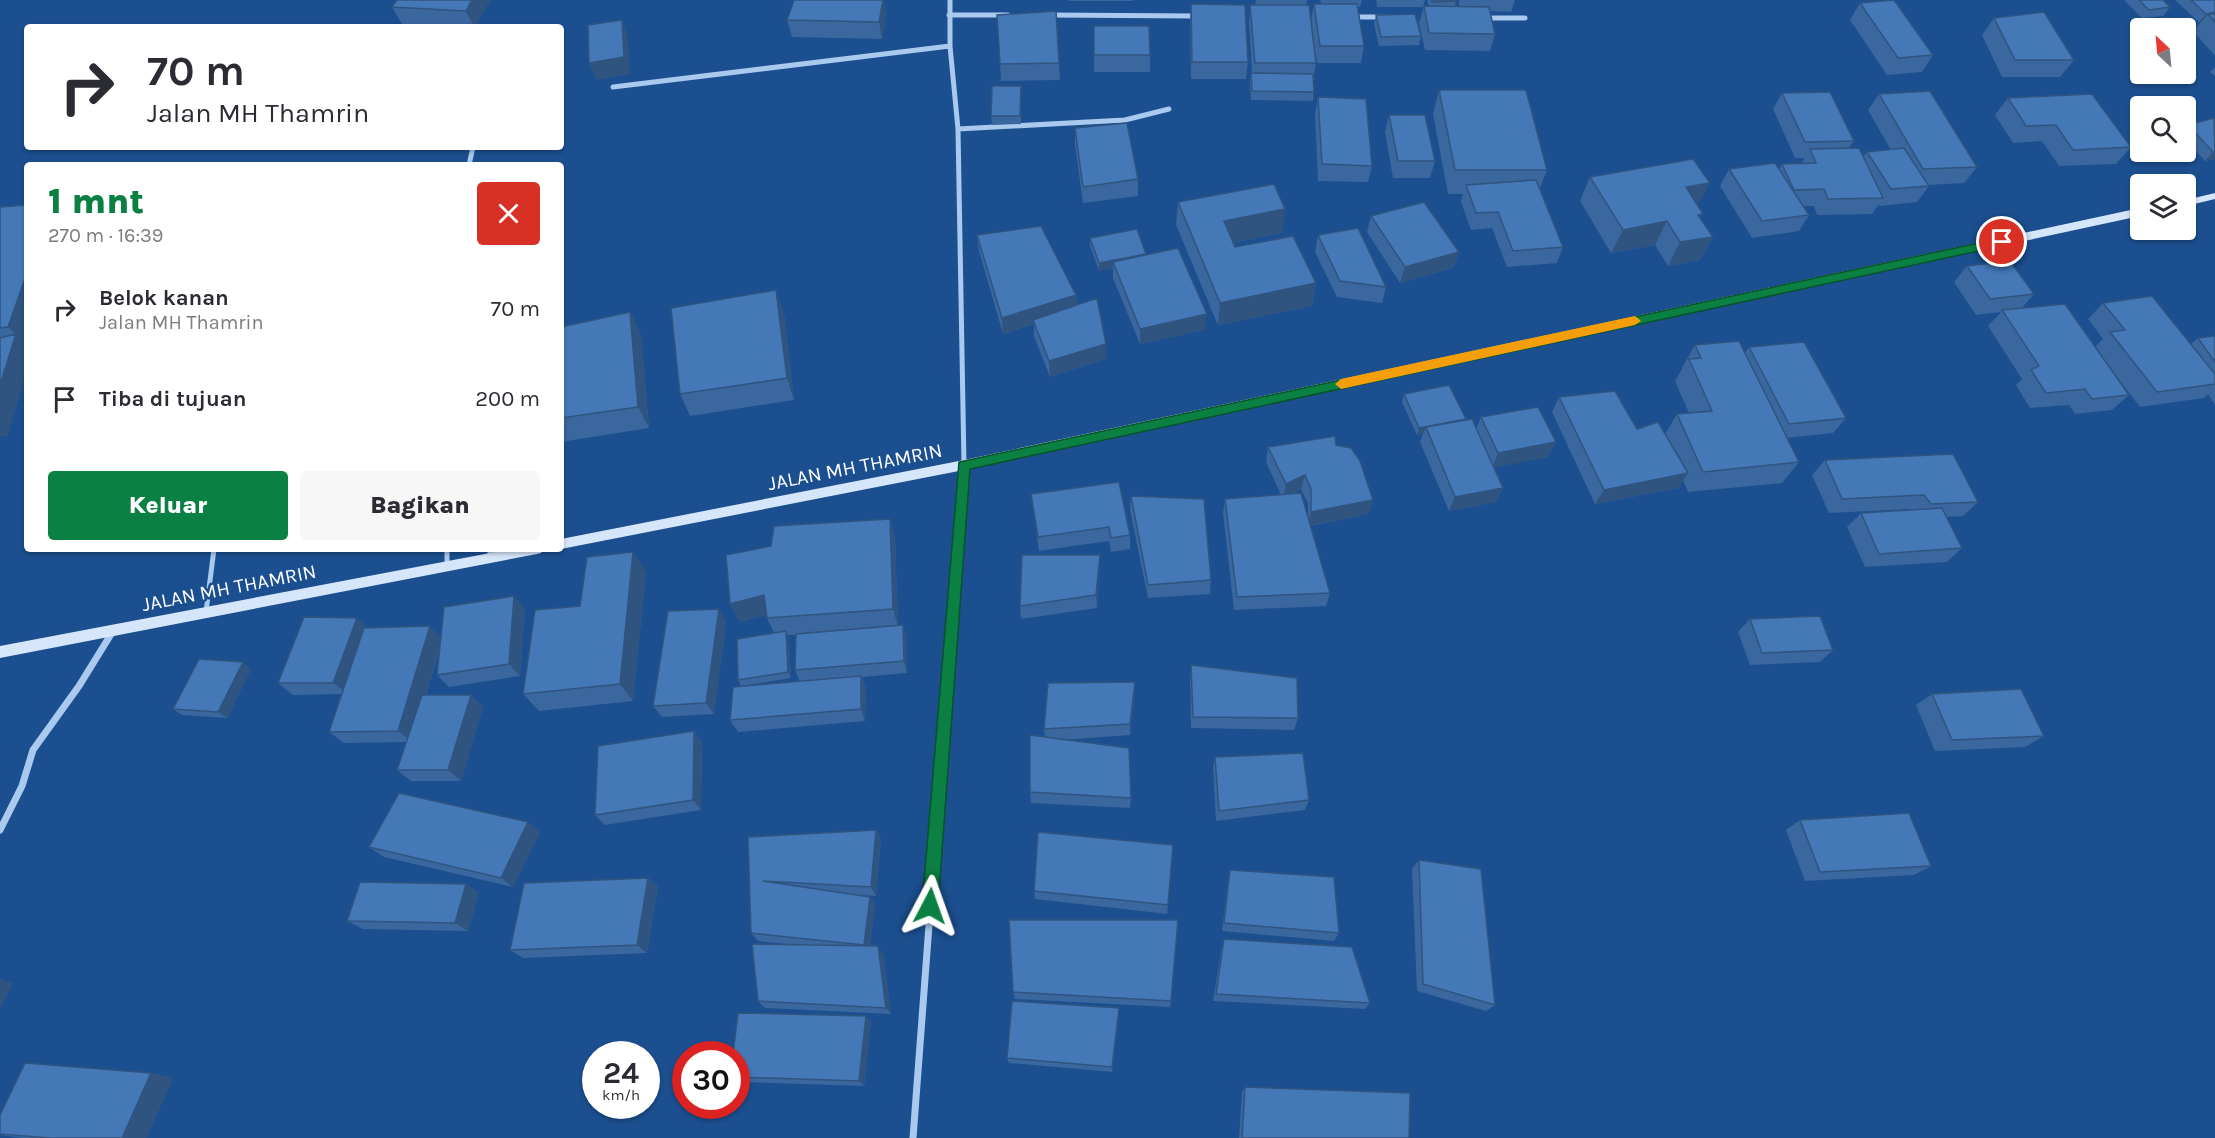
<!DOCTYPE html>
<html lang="id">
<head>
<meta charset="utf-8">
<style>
	:root { --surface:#fff; --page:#f7f7f7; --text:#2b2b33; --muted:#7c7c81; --accent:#0b8043 }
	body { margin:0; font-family:Karla,sans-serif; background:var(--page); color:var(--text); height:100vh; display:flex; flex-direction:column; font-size:22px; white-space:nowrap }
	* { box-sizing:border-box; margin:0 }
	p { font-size:20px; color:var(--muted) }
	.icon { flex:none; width:33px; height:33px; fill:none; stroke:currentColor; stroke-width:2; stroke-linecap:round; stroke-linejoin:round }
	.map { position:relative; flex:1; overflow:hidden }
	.side { position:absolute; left:24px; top:162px; width:540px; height:390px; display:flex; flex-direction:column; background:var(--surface); border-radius:6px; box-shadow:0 2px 4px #0004 }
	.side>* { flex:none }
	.guide { position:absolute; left:24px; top:24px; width:540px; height:126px; border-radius:6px; box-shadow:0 2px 4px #0004; background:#fff; color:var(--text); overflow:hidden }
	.needle { width:39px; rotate:334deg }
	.controls { position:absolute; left:2130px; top:18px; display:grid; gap:12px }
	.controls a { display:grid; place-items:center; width:66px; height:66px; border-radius:6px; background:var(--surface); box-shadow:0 2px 4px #0004; font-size:30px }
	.speed { position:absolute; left:582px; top:1041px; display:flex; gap:12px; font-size:30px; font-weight:700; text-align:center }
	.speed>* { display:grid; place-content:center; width:78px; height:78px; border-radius:50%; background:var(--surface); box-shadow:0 2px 4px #0004; line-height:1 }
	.speed small { font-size:15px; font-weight:400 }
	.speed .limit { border:9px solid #d22; background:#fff; color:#111 }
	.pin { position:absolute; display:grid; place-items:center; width:51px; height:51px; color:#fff; margin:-26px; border:3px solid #fff; border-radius:50%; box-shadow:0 2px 6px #0007 }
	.me { position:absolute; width:66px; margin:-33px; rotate:4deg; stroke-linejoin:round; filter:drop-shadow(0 0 4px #0008) }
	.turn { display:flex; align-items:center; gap:21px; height:126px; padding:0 24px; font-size:27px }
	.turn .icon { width:78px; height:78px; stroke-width:2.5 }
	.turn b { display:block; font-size:42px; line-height:51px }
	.round { display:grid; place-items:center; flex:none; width:63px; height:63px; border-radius:6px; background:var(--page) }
	.headline { display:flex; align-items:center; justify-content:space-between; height:102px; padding:0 24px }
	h1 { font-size:36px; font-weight:800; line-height:45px; color:var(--accent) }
	.button { display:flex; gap:12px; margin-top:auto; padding:12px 24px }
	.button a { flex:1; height:69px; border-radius:6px; background:var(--accent); color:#fff; font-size:24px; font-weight:800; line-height:69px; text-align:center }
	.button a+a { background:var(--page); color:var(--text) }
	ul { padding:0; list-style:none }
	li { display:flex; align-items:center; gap:18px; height:90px; padding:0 24px }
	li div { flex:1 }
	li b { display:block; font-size:22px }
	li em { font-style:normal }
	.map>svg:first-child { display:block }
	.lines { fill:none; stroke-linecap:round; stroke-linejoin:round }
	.service { stroke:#a9c9ee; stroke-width:5 }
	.minor-far1 { stroke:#a9c9ee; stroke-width:5 }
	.minor { stroke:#a9c9ee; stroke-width:7 }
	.secondary { fill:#d6e6fa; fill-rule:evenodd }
	.wall { fill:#3a679d; fill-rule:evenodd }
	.shaded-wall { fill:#305480 }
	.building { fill:#4478b7; stroke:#305480; stroke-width:1.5 }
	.route { fill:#0b8043; stroke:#07532c; stroke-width:1.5 }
	.slow { fill:#f59e0b }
	.labels { text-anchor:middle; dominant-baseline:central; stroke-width:5; stroke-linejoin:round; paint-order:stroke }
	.street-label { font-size:20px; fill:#fff; stroke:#1b4f8f }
</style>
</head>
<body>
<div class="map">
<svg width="2215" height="1138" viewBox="0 0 2215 1138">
	<rect width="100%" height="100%" fill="#1b4f8f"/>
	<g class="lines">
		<path class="service" d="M447,549V565
			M206,612L214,549"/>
		<path class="minor-far1" d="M950,0V46L958,129L964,465L962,489
			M949,15H1008
			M1048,15L1197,16
			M1351,17H1383
			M1486,18H1525
			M613,87L950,46
			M958,129L1125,120L1169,109
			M469,165L473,147"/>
		<path class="minor" d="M490,558L492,549
			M0,830L22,786L33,750L79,686L113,631
			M913,1138L962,487"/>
		<path class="secondary" d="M2215,193V199L2186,206V200Z
			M2140,208V216L964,470L561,549V539L964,460Z
			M511,549H543L541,553L537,554L0,658V646Z"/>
	</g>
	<path class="wall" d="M490,0L475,27H454L402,24L392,7Z
		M1069,0H1133V1H1069Z
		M1256,0H1307L1306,5L1311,19L1314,4H1322L1320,0H1362L1360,7H1358L1364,46L1361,63H1317L1314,44L1316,63L1313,80L1314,92L1313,101L1251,100L1250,81L1251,73H1252L1249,22L1250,5H1255Z
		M1376,0H1425L1423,7H1377Z
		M1427,0H1456L1455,7H1459V0H1515L1511,12L1490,11L1495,34L1490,51L1425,50L1419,23L1424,6H1429Z
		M2124,0H2163L2170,7L2163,16L2142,18Z
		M2176,0H2215V56L2193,31L2201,22H2199L2176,1Z
		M1860,3L1933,55L1922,72L1887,75L1850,20Z
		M1191,4L1248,62L1246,79H1191L1190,21Z
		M1056,11L1060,80L1001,81L1000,64Z
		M886,13L882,39L792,37L787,20Z
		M1376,15L1421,36L1419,45L1379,46L1374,24Z
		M1994,18L2074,60L2060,77H2002L1982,35Z
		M1094,26L1150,55V72H1094Z
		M2215,67V76L2210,72Z
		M1439,90L1547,170L1540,188L1563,247L1557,263L1507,267L1492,228L1471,230L1461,202L1463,194H1448L1433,114Z
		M1782,93L1854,141L1849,148L1863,157L1867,152L1891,150L1868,110L1879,94L1977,167L1964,183L1928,185L1929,186L1917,202L1880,206L1879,204L1872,214L1817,215L1814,206H1804L1809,215L1799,231L1752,238L1720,186L1729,169H1779L1782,164L1802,163L1804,158H1795L1773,109Z
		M1021,94V124L992,125L991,116Z
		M1318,97L1372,166L1368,182L1318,181L1315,114Z
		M2008,98L2131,147L2116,164L2059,166L2042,141L2013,143L1995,115Z
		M1389,115L1435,161L1430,178H1393L1385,132Z
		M2215,119V159L2205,161L2186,140V128L2188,125Z
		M1075,128L1138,179V196L1083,203L1075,145Z
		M1590,177L1698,206L1701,219L1713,237L1700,260L1668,266L1655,245L1611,253L1580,201Z
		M1178,202L1282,233L1233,243L1235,247L1316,283L1312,306L1218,325L1176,225Z
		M27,205L8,435L0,437V207Z
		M1371,216L1459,252L1453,268L1400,283L1367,232Z
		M977,235L1076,295L1077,305L1106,359L1050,377L1034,336V324L1003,334L979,251Z
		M1318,235L1386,287L1382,303L1337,297L1315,252Z
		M1090,238L1146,254V255L1205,330L1140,344L1113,278V268L1099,271L1090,246Z
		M1967,266L2034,294L2021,309L2095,347L2103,339L2088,319L2103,303L2191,344L2198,338L2215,336V405L2208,394L2204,398L2140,407L2110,368L2129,395L2112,410L2075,414L2069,405L2030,408L2016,385L2022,379L1988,326L2001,312L1976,315L1954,282Z
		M630,312L641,335L649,428L561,442V327Z
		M784,313L794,400L690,416L680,394Z
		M1695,345L1745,353L1749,347L1846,418L1833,433L1787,438L1799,462L1782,483L1688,492L1683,480L1678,488L1595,504L1552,412L1559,397L1637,429L1665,434L1677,414L1689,413L1675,381L1682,369V368Z
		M1404,394L1466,419L1465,421L1476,429L1481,417L1548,457L1494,467L1503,488L1496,502L1449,511L1420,442L1423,434L1417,435L1402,402Z
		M1336,445L1373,500L1368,514L1310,526L1330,593L1326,606L1234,610L1223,513L1225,499L1281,495L1266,462L1268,447ZM1301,489L1308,503V516L1292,494Z
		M1825,460L1978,502L1963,516L1946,517L1962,548L1947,562L1865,567L1847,527L1861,513L1910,510V509L1829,513L1812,475Z
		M1031,494L1130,535V549L1111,552L1109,541L1039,551Z
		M1131,496L1211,580L1210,594L1148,598L1130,510Z
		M890,519L895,539L898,625H903L907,638V673L862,677L866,688L865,721L738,732L730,720L741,686L738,680L774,633L767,618L766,615L740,622L730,604L771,546ZM788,635H796L795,670L800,682L742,686L791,678Z
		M1100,569L1097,608L1021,619L1020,606Z
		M646,571L633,701L539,711L523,694Z
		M525,609L520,676L449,687L437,675L440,648L426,695H471L483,707L461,781H411L397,770L407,742L344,743L329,732L341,694L293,695L278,683L441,638Z
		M719,609L726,622L714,714L662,717L653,706Z
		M1750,619L1833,650L1820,662L1750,665L1738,632Z
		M1191,665L1298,718L1294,730L1191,728L1190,677Z
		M251,669L227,718L182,715L173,709Z
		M1135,682L1130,735L1062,740L1131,798L1130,808L1031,803L1030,792L1045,737L1044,729Z
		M1932,694L2044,736L2025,747L1935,751L1916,705Z
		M694,731L702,742L701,810L605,825L595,815Z
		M1215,757L1309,800L1305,810L1216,821L1213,768Z
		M1800,820L1931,866L1914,875L1805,881L1786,830Z
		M876,830L881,839L876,896L860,895L870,897L875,905L870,946L883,954L891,1014L765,1008L758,1001L795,945L758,941L751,933L748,837Z
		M540,832L513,887L384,857L369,847Z
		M1419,860L1495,1005L1486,1011L1417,991L1412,869Z
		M1230,870L1339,933L1334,941L1222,931L1228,879Z
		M648,878L658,887L647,953L523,958L510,950Z
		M1034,891L1168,905L1167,914L1035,899Z
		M479,892L468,931L363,929L347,921Z
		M1224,939L1370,1003L1365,1009L1213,1001L1222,946Z
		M1013,992L1171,1001L1170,1007L1015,999Z
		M1119,1014L1112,1072L1009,1063L1007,1058Z
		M866,1016L871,1022L864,1086L739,1082L736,1081V1054Z
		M151,1073L173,1078L146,1138H23L0,1135V1115Z
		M1245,1087L1409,1138H1239L1242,1092Z"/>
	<path class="shaded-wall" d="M472,0H490L475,27H474L466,11Z
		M883,0H884L886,13L882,39L879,22Z
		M2215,12V20L2208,14L2201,22H2199L2206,14Z
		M622,20L628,37L630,74L596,80L589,63Z
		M2213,152H2215V159L2205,161Z
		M1710,183L1697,207L1686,187Z
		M1285,209L1282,233L1221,245L1224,221Z
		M1667,221L1655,245L1611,253L1623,230Z
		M1713,237L1700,260L1668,266L1680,242Z
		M1459,252L1453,268L1400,283L1405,267Z
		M1146,254L1145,262H1113V268L1099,271V263Z
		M27,273V370L8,435L0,437V385L16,334L8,327Z
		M1316,283L1312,306L1218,325L1220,303Z
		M776,290L784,313L794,400L787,378Z
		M1076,295L1077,310L1033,320L1034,324L1003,334L1002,318Z
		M630,312L641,335L649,428L638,407Z
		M1207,314L1205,330L1140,344V329Z
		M1106,344V359L1050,377L1049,361Z
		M1466,419L1463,427H1426L1423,434L1417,435L1419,428Z
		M1556,442L1548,457L1492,468L1498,453Z
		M1688,473L1678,488L1595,504L1604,490Z
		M1305,475L1301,489L1283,498L1286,484Z
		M1503,488L1496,502L1449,511L1455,497Z
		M1373,500L1368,514L1307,526L1311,512Z
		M890,519L895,539L898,627L893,609Z
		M633,552L646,571L633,701L620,684Z
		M1100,555V569L1097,608L1096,595Z
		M764,595L773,613L740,622L730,604Z
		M514,596L525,609L520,676L509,664Z
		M719,609L726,622L714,714L706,703Z
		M357,618L370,630L348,694L333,683Z
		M903,625L907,638V673L904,661Z
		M430,626L442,639L412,742L398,731Z
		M786,631L789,637L791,678L788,672Z
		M243,662L251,669L227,718L218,712Z
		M861,676L866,688L865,721L861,709Z
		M1135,682V694L1130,735V724Z
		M471,695L483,707L461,781L448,770Z
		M694,731L702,742L701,810L693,800Z
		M528,822L540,832L513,887L501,878Z
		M876,830L881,839L876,896L871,887Z
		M648,878L658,887L647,953L637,945Z
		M466,884L479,892L468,931L455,923Z
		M870,897L875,905L870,953L864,945Z
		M878,946L883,954L891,1014L886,1008Z
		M0,979L13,983L0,1009Z
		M866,1016L871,1022L864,1086L859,1081Z
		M151,1073L173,1078L146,1138H122Z"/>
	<path class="building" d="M397,0H472L466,11L392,7Z
		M794,0H883L879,22L787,20Z
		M1432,0H1456V1L1432,2Z
		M1894,0L1933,55L1898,58L1860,3Z
		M2139,0H2163L2170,7L2149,10Z
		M2191,0H2215V12L2206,14Z
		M1191,4L1245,5L1248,62H1192Z
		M1314,4H1357L1364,46H1320Z
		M1250,5H1309L1316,63H1255Z
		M1424,6L1489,7L1495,34L1429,33Z
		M1056,11L1059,63L1000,64L997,15Z
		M2044,12L2074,60H2015L1994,18Z
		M1415,14L1421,36L1381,37L1376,15Z
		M2208,14H2215V22Z
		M622,20L624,57L589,63L588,25Z
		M1094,26H1149L1150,55H1094Z
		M1251,73L1313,74L1314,92L1252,91Z
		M992,86H1021L1020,116H991Z
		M1439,90H1526L1547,170H1455Z
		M1930,91L1977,167L1923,169L1879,94Z
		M1830,92L1854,141L1805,142L1782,93Z
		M2092,94L2131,147L2073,150L2056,125L2026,126L2008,98Z
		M1318,97L1366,99L1372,166L1322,164Z
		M1389,115H1425L1435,161H1398Z
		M2214,118L2215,152H2213L2188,125Z
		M1127,123L1138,179L1083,187L1075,128Z
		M1859,148L1883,198L1828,199L1824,189L1794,190L1782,164L1816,163L1810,149Z
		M1904,148L1929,186L1891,189L1867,152Z
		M1693,159L1710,183L1686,187L1703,214L1698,215L1713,237L1680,242L1667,221L1623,230L1590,177Z
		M1775,163L1809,215L1762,221L1729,169Z
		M1536,180L1563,247L1513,251L1498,212L1476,213L1466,185Z
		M1274,184L1285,209L1224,221L1235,247L1293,236L1316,283L1220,303L1178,202Z
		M1424,202L1459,252L1405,267L1371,216Z
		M27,205V273L8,327L0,328V207Z
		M1041,226L1076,295L1002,318L977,235Z
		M1358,228L1386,287L1340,281L1318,235Z
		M1137,229L1146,254L1099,263L1090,238Z
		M1178,248L1207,314L1140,329L1113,262Z
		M2010,261L2034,294L1990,299L1967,266Z
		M776,290L787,378L680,394L671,308Z
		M2152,296L2215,374V384L2157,392L2110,332L2125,330L2103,303Z
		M1097,298L1106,344L1049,361L1033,320Z
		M2065,304L2129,395L2092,399L2085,389L2046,393L2031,370L2039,366L2002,310Z
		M630,312L638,407L561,418V327Z
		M16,334L0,385V338Z
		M2215,336V362L2198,338Z
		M1739,341L1799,462L1703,472L1677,414L1712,411L1689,359L1701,358L1695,345Z
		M1804,342L1846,418L1789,424L1749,347Z
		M1449,385L1466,419L1419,428L1404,394Z
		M1615,391L1637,429L1658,422L1688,473L1604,490L1559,397Z
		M1538,407L1556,442L1498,453L1481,417Z
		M1472,419L1503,488L1455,497L1426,427Z
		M1335,436L1336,445L1351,448L1360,461L1373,500L1311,512V489L1305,475L1286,484L1268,447Z
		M1953,454L1978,502L1931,504L1924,495L1842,499L1825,460Z
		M1119,482L1130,535L1111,538L1109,527L1038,537L1031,494Z
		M1301,493L1330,593L1237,597L1225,499Z
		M1131,496L1204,499L1211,580L1148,585Z
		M1942,508L1962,548L1879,554L1861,513Z
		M890,519L893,609L767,618L764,595L730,604L726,555L771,546L774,526Z
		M633,552L620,684L523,694L535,610L580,606L587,557Z
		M1022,555H1100L1096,595L1020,606Z
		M514,596L509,664L437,675L444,607Z
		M719,609L706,703L653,706L668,611Z
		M1820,616L1833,650L1762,653L1750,619Z
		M304,617L357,618L333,683H278Z
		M903,625L904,661L795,670L796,634Z
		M430,626L398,731L329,732L364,628Z
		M786,631L788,672L738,680L737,639Z
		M199,659L243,662L218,712L173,709Z
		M1191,665L1297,678L1298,718L1193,717Z
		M861,676V709L730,720L733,687Z
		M1135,682L1130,724L1044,729L1048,683Z
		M2021,689L2044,736L1952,740L1932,694Z
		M422,695H471L448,770H397Z
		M694,731L693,800L595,815L598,746Z
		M1030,735L1129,748L1131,798L1030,792Z
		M1303,753L1309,800L1219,811L1215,757Z
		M399,793L528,822L501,878L369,847Z
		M1909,813L1931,866L1820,872L1800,820Z
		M876,830L871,887L763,881L870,897L864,945L751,933L748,837Z
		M1038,832L1173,845L1168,905L1034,891Z
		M1419,860L1481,869L1495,1005L1423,984Z
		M1230,870L1334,877L1339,933L1224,923Z
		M648,878L637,945L510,950L524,883Z
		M360,882L466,884L455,923L347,921Z
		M1009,920H1178L1171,1001L1013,992Z
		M1224,939L1352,947L1370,1003L1216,994Z
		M752,944L878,946L886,1008L758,1001Z
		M1012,1001L1119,1008L1112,1067L1007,1058Z
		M738,1013L866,1016L859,1081L736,1077V1054H733Z
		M25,1063L151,1073L122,1138H50L0,1134V1115Z
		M1245,1087L1410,1093L1409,1138H1242Z"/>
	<path class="route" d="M2002,238L2006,239V245L970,469L938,906L936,912L930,914L925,912L922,906L959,462Z"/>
	<path class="slow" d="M1635,316L1641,321L1635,325L1341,389L1335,384L1341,379Z"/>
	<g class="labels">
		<g class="street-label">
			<text transform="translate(855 467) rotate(-11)">JALAN MH THAMRIN</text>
			<text transform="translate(229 588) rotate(-11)">JALAN MH THAMRIN</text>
		</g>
	</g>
</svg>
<div class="controls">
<a><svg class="needle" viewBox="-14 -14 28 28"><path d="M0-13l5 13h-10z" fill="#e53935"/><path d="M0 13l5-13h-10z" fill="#7c7c81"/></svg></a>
<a><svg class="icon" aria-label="search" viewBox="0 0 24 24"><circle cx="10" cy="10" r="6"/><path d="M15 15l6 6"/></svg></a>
<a><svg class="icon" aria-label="layers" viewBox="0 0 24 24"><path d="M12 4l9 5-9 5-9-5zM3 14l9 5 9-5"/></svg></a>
</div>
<div class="speed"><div>24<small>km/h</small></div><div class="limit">30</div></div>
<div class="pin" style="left:2002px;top:242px;background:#d93025"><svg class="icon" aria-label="arrive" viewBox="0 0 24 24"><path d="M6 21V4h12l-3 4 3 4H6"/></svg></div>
<svg class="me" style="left:930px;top:906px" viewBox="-20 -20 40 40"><path d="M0-17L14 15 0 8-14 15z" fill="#0b8043" stroke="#fff" stroke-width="4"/></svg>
<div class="guide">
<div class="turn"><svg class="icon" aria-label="right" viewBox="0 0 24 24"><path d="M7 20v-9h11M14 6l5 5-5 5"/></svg><div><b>70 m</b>Jalan MH Thamrin</div></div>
</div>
<section class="side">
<div class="headline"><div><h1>1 mnt</h1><p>270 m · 16:39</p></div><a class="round" style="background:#d93025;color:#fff"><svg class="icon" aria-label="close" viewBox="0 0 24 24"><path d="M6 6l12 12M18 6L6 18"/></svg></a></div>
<ul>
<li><svg class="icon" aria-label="right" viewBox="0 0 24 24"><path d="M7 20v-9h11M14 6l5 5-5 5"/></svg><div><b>Belok kanan</b><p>Jalan MH Thamrin</p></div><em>70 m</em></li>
<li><svg class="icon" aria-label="arrive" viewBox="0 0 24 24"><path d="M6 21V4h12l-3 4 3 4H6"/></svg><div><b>Tiba di tujuan</b></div><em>200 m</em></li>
</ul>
<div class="button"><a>Keluar</a><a>Bagikan</a></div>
</section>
</div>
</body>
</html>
